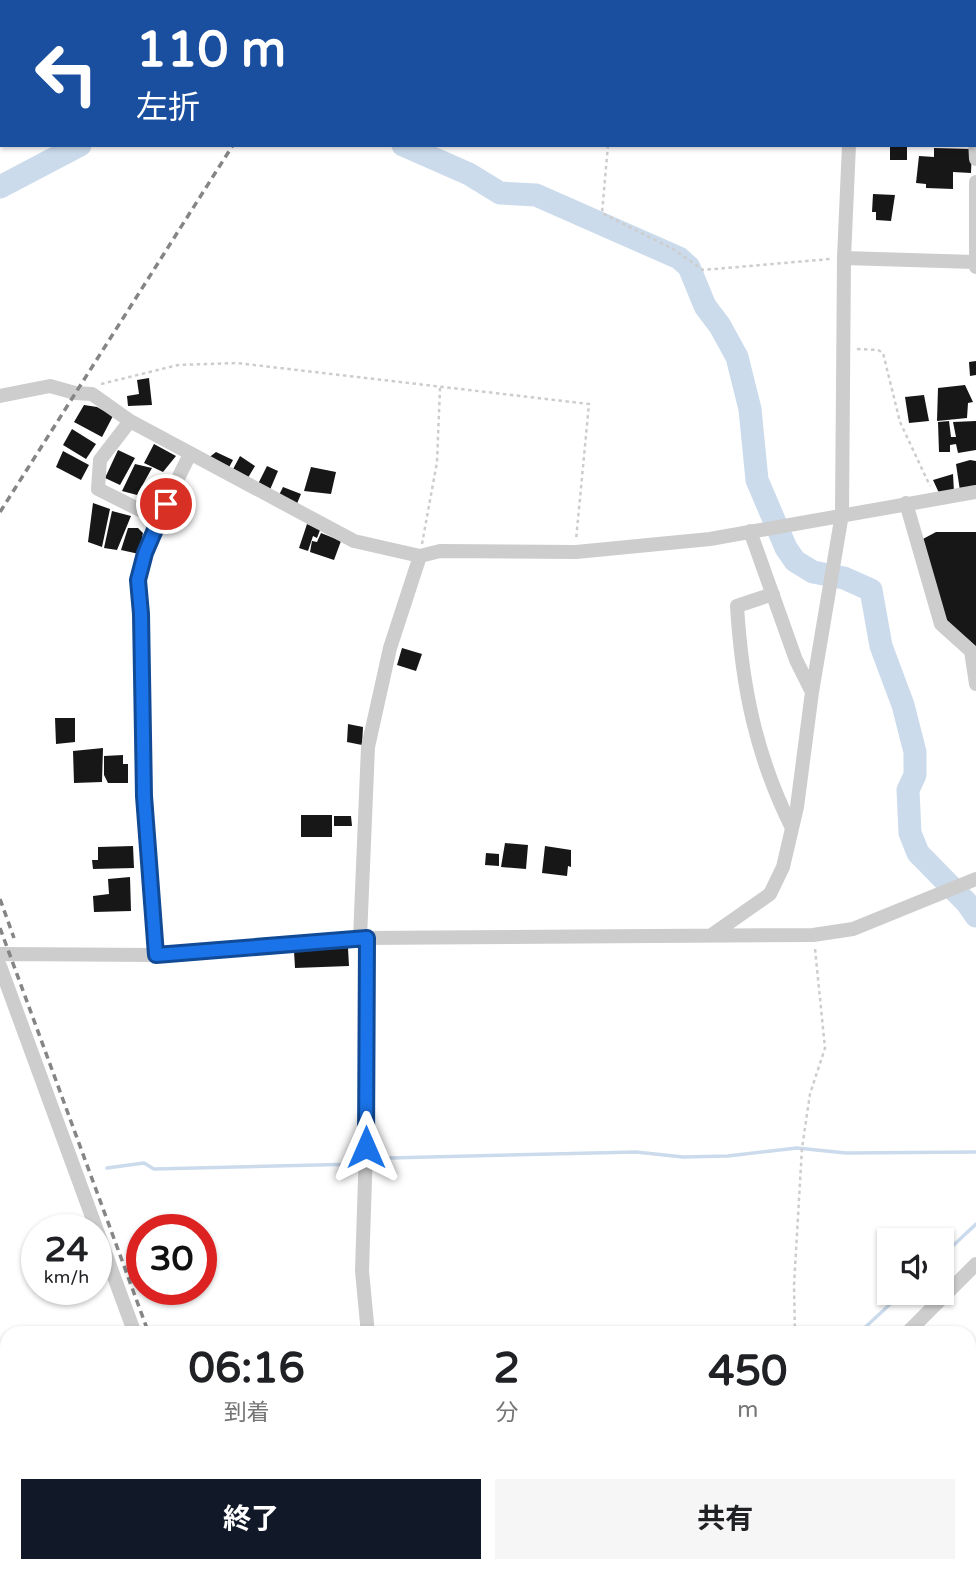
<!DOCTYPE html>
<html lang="ja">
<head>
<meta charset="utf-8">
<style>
	:root { --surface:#fff; --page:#f6f6f6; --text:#202124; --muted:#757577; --accent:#111827 }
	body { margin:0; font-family:"Varela Round","Noto Sans JP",sans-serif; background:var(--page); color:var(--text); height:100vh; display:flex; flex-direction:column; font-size:26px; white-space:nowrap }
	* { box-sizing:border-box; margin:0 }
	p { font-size:23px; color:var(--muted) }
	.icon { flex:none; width:38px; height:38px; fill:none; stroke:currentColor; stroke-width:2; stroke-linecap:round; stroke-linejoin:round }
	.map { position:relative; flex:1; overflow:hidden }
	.details { position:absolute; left:0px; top:1326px; width:976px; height:247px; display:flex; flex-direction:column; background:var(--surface); border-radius:21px 21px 0 0; box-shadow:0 2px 5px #0004 }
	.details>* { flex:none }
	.banner { position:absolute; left:0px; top:0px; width:976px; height:147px; box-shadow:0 2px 5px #0004; background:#1a4fa0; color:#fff; overflow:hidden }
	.buttons { position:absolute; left:877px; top:1228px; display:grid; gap:14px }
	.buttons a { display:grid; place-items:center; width:77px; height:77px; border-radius:0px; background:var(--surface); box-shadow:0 2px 5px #0004; font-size:35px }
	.speed { position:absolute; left:21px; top:1214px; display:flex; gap:14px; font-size:35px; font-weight:700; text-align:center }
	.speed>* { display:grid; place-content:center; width:91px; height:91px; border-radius:50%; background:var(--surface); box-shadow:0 2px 5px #0004; line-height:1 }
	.speed small { font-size:18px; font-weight:400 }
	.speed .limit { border:10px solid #d22; background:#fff; color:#111 }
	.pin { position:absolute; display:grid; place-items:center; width:60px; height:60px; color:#fff; margin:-30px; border:4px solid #fff; border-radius:50%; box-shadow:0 2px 7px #0007 }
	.me { position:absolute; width:77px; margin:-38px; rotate:0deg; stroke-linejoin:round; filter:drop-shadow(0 0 5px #0008) }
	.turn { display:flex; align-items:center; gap:24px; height:147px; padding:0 21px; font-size:32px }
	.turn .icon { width:91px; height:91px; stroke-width:2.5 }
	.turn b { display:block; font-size:49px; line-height:60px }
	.eta { display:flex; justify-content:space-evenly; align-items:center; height:119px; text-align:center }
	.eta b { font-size:42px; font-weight:700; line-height:49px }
	.action { display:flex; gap:14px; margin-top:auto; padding:14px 21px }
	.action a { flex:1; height:80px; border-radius:0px; background:var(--accent); color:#fff; font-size:28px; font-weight:700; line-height:80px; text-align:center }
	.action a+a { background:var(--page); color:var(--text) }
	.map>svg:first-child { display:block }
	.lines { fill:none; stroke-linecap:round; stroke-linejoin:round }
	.stream { stroke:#cbdbec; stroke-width:3.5 }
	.river { stroke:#cbdbec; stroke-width:23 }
	.building { fill:#171717 }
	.path { stroke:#cdcdcd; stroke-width:2.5; stroke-dasharray:3.5 3.5; stroke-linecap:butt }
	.minor { stroke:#cdcdcd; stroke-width:14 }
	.rail { stroke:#858585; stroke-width:3.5; stroke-dasharray:7 5; stroke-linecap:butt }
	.route-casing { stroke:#114b97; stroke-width:18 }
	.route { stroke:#1a73e8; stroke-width:12 }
</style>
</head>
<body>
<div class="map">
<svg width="976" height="1572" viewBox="0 0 976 1572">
	<rect width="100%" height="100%" fill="#fff"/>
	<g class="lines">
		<path class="stream" d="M371,1162L389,1158L636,1152L683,1157L728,1156L797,1148L846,1153L976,1152
			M107,1168L144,1163L154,1169L360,1164
			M942,1256L976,1224
			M858,1334L902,1293
			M525,1572L536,1566"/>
		<path class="river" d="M626,0L629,2
			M5,2L10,0
			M975,44H976
			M403,145L469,174L500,193L536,195L679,258L689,267L705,306L720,326L737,357L750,409L757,480L786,548L795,561L813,572L844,578L871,590L881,646L903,705L915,752V775L908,790L910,833L918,853L967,903L976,916
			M0,187L80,145"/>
	</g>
	<path class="building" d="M890,145H907V160H890Z
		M934,148L972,149L971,173L953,172V189L926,188V184L916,183L919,156L934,157Z
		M873,194L895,195L891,221L876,220V212H872Z
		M976,361V375L970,376L969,362Z
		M149,378L152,405L128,406L127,396L139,394L137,380Z
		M965,385L973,402L968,403L967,418L937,421L938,388Z
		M924,395L929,421L909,423L905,397Z
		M84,405L97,407L113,416L102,437L74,422Z
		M949,421L951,437H956L953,422L976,421V450L958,453L956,444L950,445V452H939L938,422Z
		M72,429L96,444L86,459L63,445Z
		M154,444L176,456L163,472L144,463Z
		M118,450L135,458L120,485L105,478Z
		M63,451L89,465L81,480L56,467Z
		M216,452L233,460L227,471L207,459Z
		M240,456L255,466L246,481L231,473Z
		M970,460L976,461V489L960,491L956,464Z
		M135,464L152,468L137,495L122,491Z
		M267,466L278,471L269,492L257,486Z
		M311,467L336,472L331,494L304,491Z
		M953,474L954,492L939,493L933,480Z
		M151,479L166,487L156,503L141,495Z
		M283,487L301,494L296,506L277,499Z
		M93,503L110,509L102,547L88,542Z
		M112,511L131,516L117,550L104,548Z
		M307,524L320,530L317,538L313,536L308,551L299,548Z
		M128,528H138L143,533L139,554L121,550Z
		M936,532H976V647L946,623L921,540Z
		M321,533L341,541L334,560L310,552L312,541L317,542Z
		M402,648L422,654L416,671L397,665Z
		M55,718H75V742L56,744Z
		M348,724L363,727L362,745L347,742Z
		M103,748L102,782L74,783L73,751Z
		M123,755V764H128V783H108L104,775V756Z
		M301,815H332V837H301Z
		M334,816H351L352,826H334Z
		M505,843L528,845L526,869L501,867Z
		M133,846L134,868L93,869L92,860H98V847Z
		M545,846L571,850V867L568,866L567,876L542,873Z
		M486,853L499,854V866L485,865Z
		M130,877L131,911L94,912L93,896L109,894L108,879Z
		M348,948L349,966L295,968L294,951Z"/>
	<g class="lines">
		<path class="path" d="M618,2L619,0
			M608,145L602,213L673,249L703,270L830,259
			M857,349L878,350L883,353L900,422L930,486
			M101,384L178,365L237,363L589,404L576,540
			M422,544L437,462L440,388
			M795,1334L794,1285L802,1148L810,1094L825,1048L815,949
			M521,1572L533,1566"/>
		<path class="minor" d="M873,2L874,0
			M975,106L976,95
			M975,140L976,159
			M976,182V267
			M844,258L975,262
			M0,396L50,386L75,393L92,394L130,421L354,541L420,556L440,551L576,552L710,539L976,492
			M130,421L100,460L98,489L158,519
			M906,503L941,624L971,651L976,684
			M750,531L796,660L812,692
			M773,594L737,606C742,687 756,756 792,828
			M713,934L770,894L783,867L797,807L812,692L842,514L844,258L849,145
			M360,938L368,747L390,648L420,556
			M367,938L366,1147L362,1271L368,1334
			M0,954L156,955L360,938L813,935L853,929L976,879
			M156,955L144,796L141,614L138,580L158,519L190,454
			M0,966L135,1334
			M906,1334L976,1264
			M218,1566L220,1572
			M377,1566V1572
			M588,1572L598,1566"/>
		<path class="rail" d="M316,2L317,0
			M0,512L233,145
			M0,899L14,938
			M0,928L149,1334
			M234,1566L236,1572"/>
	</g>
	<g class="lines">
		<g class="route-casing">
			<path id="route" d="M166,504L145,553L138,580L141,614L144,796L156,955L367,938L366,1147"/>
		</g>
		<use href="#route" class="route"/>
	</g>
</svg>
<div class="buttons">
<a><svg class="icon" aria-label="sound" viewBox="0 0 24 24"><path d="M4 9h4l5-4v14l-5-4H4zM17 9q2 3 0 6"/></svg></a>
</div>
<div class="speed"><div>24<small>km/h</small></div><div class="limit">30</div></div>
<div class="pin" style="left:166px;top:504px;background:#d93025"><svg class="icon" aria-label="arrive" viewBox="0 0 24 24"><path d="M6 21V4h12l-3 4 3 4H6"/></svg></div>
<svg class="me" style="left:366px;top:1147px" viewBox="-20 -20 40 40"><path d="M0-17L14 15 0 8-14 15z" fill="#1a73e8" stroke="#fff" stroke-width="4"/></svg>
<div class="banner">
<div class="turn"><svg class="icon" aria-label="left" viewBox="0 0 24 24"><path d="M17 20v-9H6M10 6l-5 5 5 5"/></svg><div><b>110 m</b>左折</div></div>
</div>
<section class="details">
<div class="eta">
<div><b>06:16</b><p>到着</p></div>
<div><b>2</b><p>分</p></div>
<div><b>450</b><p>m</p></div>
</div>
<div class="action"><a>終了</a><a>共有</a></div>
</section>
</div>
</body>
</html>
